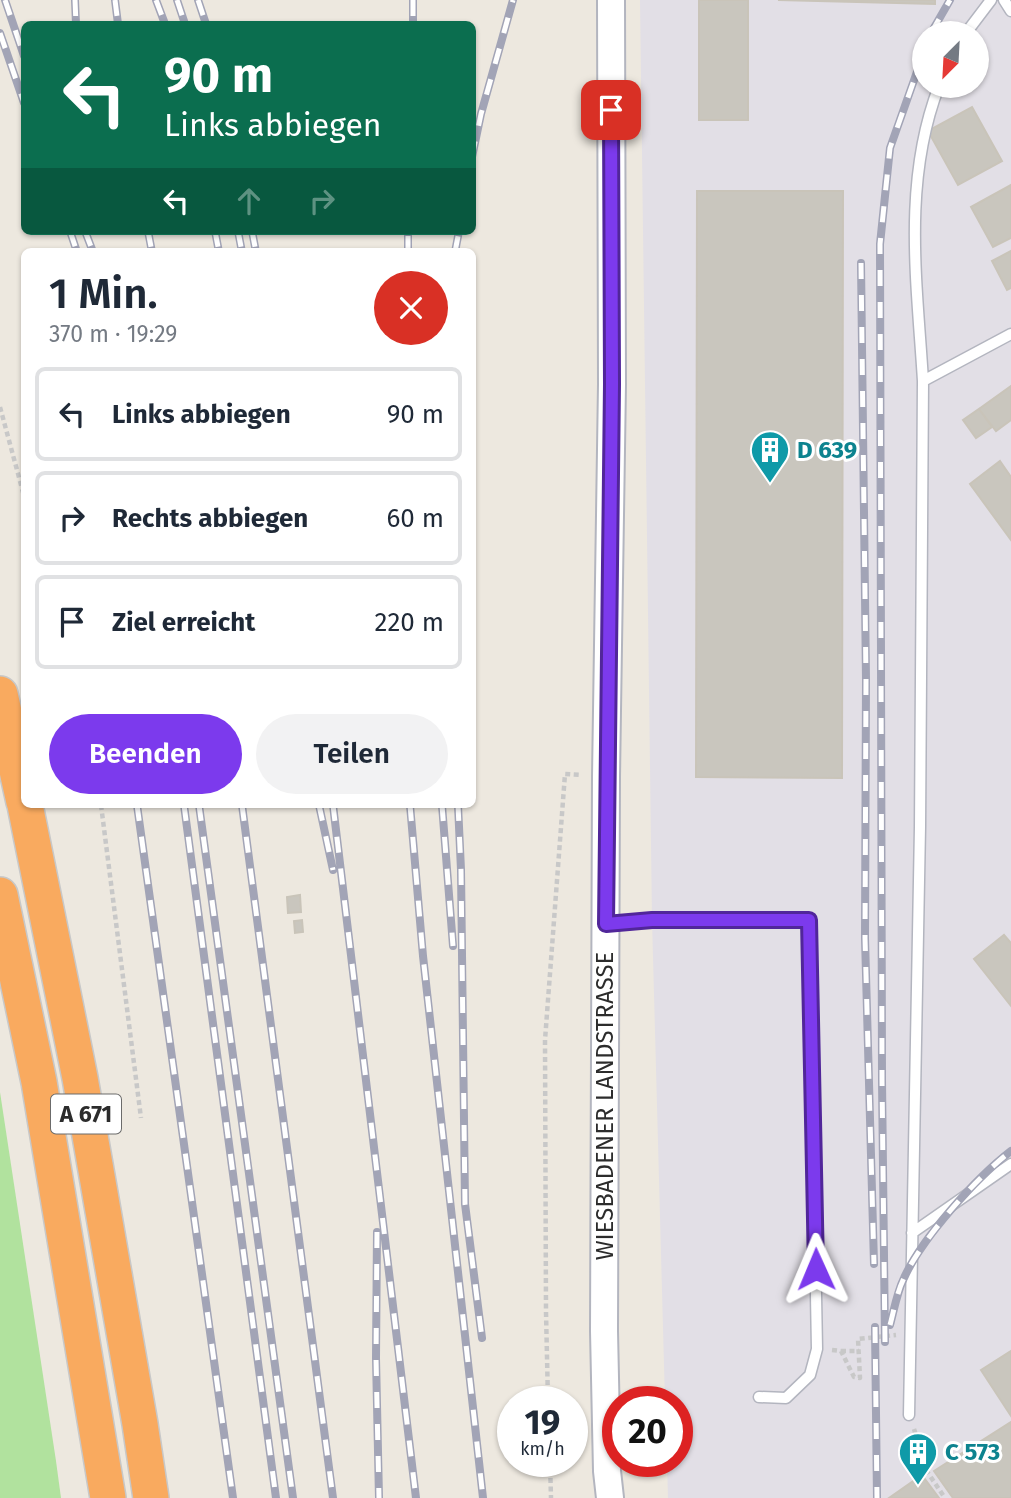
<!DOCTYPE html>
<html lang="de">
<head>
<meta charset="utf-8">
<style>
	:root { --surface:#fff; --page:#f2f2f3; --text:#1f2937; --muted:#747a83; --line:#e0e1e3; --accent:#7c3aed }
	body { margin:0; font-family:"Fira Sans",sans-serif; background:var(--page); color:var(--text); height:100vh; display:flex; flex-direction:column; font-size:26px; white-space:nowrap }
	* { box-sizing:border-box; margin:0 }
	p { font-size:23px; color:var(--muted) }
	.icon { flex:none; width:38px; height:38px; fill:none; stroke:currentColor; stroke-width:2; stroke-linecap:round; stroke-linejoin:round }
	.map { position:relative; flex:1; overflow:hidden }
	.panel { position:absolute; left:21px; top:248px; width:455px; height:560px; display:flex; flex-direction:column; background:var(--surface); border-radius:10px; box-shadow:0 2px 5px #0004 }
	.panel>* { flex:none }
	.banner { position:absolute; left:21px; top:21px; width:455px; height:214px; border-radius:10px; box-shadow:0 2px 5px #0004; background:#0b6e4f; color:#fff; overflow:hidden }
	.needle { width:46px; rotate:204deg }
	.controls { position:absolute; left:912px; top:21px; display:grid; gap:14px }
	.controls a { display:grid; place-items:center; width:77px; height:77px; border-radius:50%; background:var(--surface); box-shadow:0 2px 5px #0004; font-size:35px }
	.speed { position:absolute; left:497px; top:1386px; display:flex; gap:14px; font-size:35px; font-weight:700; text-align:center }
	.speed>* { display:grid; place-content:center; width:91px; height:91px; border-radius:50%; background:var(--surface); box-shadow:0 2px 5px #0004; line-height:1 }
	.speed small { font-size:18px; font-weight:400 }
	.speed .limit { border:10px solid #d22; background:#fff; color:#111 }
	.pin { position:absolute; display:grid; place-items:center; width:60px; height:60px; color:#fff; margin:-30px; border-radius:14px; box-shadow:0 4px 10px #0006 }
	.me { position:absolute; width:77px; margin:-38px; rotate:359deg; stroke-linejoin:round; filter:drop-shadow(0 0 5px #0008) }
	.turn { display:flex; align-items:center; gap:24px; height:147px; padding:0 28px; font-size:32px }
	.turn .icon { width:91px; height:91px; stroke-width:2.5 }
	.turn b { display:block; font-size:49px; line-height:60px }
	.lanes { display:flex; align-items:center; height:66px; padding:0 28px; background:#0003; justify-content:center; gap:35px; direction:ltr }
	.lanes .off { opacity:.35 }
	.round { display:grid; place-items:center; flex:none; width:74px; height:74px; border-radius:37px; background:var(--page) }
	.headline { display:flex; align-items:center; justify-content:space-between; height:119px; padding:0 28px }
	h1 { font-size:42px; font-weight:600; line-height:52px }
	.action { display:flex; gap:14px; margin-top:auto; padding:14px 28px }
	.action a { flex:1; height:80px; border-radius:42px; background:var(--accent); color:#fff; font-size:28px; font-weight:600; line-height:80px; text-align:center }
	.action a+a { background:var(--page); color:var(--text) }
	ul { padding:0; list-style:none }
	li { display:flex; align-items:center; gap:21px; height:94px; margin:0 14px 10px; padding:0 14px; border:4px solid var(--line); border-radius:10px }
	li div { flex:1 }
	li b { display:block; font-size:26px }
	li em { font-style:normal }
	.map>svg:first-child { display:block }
	.industrial { fill:#e2dfe6; fill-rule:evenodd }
	.green { fill:#b1e29e }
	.building { fill:#c9c6be; stroke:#c9c4b9; stroke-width:2 }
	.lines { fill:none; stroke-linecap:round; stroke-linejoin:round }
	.service-casing { stroke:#b3b5bf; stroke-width:13 }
	.secondary-casing { stroke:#b3b5bf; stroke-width:30 }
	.motorway-casing { stroke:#c8c8c8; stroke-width:38 }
	.path { stroke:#c8c8c8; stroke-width:4.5; stroke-dasharray:5 3.5; stroke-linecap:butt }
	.service { stroke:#fff; stroke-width:10 }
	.secondary { stroke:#fff; stroke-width:26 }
	.motorway { stroke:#f9aa5f; stroke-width:35 }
	.rail-casing { stroke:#a2a4b6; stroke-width:8 }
	.rail { stroke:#fff; stroke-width:5; stroke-dasharray:16; stroke-linecap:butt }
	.route-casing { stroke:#51269a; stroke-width:18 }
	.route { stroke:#7c3aed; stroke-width:12 }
	.labels { text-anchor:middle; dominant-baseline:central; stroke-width:6; stroke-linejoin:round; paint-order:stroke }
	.shield { fill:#fff; stroke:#6b6b6b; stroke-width:2 }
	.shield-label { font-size:23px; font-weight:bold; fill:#2c2c2c }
	.culture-label { font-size:24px; font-weight:bold; fill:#0d838f; stroke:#fff; text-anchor:start }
	.street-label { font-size:24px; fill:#2c2c2c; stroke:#fff }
</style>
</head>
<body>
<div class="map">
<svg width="1011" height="1498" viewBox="0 0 1011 1498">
	<rect width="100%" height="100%" fill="#ede8df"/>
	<path class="industrial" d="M640,0H1011V1498H668L667,1461H677V1402H665L652,920ZM924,33H976V86H924Z"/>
	<path class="green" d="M0,1092L56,1461L61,1498H0Z"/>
	<path class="building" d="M699,0H748V120H699Z
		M778,0H935V4Z
		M972,107L1002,161L958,185L928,131Z
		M1011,185V238L993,247L971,207Z
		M697,191H843L842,778L696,777Z
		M1011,251V288L1007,290L992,261Z
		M1011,386V420L996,431L979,409Z
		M979,409L992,427L976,438L963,420Z
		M1000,461L1011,477V540L970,484Z
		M300,895L301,912L288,913L287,897Z
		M302,920L303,932L295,933L294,921Z
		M1004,935L1011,943V1006L974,959Z
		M1011,1351V1416L981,1370Z
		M1011,1422V1498H953L934,1471Z
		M922,1475L939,1498H889Z"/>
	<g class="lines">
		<g class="service-casing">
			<path id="service" d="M1004,0L1011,11
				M966,33L991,0
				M923,381C917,282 902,182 939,86
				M606,924L652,920H809L817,1349L810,1375L786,1398L759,1397
				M912,1233L1011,1164
				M909,1415L920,827L923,381L1011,334"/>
		</g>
		<g class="secondary-casing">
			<path id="secondary" d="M610,1498L607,1471L604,1331L606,777L612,384L611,0"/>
		</g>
		<g class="motorway-casing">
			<path id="motorway" d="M0,694L24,802
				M25,805L80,1078L140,1424L151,1498
				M0,895L39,1082L108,1498"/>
		</g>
		<path class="path" d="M0,407L24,496
			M101,805L141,1118
			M832,1350L841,1351L854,1377L860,1378L858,1339L896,1335
			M841,1351H859
			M548,1402L546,1312L545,1040L565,774L581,775
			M914,1429L928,1473L945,1498
			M550,1461L551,1498"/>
		<use href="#service" class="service"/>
		<use href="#secondary" class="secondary"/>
		<use href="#motorway" class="motorway"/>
		<g class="rail-casing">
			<path id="rail" d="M5,0L24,56
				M75,0L76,24
				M115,0L118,24
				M156,0L165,24
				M177,0L185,24
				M198,0L206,24
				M413,0V24
				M0,33L24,103
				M931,33L950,0
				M472,157L481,114L513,0
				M70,231L77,252
				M85,231L93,252
				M148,231L152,252
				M215,231L219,252
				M238,231L242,252
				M252,231L256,252
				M408,252V231
				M455,252L459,231
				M861,263L866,679L865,938L874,1264
				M137,805L233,1498
				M184,805L276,1498
				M199,805L293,1498
				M242,805L333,1498
				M319,805L333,870
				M333,805L416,1498
				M410,805L423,956L483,1498
				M442,805L453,946
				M458,805L461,870L465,1204L482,1338
				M377,1232L376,1358L379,1498
				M890,1325C894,1310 897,1292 904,1278C922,1238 976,1178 1011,1151
				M875,1327L877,1498
				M885,1342L882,1080L880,244L890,148L924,52"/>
		</g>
		<use href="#rail" class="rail"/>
	</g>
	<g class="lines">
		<g class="route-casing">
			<path id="route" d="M611,110L612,384L606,924L652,920H809L816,1269"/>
		</g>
		<use href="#route" class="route"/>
	</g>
	<defs>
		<g id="building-pin" transform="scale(2.0125)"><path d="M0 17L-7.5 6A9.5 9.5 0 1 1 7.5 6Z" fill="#0f9aa8" stroke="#fff"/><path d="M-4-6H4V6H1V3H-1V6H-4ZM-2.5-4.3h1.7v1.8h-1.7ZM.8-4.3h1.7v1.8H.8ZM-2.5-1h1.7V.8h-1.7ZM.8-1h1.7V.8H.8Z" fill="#fff"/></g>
	</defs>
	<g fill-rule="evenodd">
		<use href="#building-pin" x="770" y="450"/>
		<use href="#building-pin" x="918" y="1452"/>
	</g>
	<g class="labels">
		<rect class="shield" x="51" y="1094.5" width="70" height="39" rx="5"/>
		<g class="shield-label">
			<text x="86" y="1114">A 671</text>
		</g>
		<g class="culture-label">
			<text x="797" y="450">D 639</text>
			<text x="945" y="1452">C 573</text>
		</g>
		<g class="street-label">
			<text transform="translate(605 1106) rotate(-90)">WIESBADENER LANDSTRASSE</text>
		</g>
	</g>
</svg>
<div class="controls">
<a><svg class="needle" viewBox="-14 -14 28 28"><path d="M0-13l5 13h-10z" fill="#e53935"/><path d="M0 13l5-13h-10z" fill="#747a83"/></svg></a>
</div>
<div class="speed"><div>19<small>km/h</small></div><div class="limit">20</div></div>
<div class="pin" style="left:611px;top:110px;background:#d93025"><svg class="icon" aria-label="arrive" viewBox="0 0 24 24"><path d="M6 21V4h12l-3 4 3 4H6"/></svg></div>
<svg class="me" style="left:816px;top:1269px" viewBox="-20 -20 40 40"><path d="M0-17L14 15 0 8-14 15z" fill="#7c3aed" stroke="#fff" stroke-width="4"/></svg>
<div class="banner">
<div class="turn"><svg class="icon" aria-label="left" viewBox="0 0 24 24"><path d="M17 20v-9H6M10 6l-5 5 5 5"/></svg><div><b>90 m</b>Links abbiegen</div></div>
<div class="lanes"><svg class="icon" aria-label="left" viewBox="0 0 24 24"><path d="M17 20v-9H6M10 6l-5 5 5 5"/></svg><svg class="icon off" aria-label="ahead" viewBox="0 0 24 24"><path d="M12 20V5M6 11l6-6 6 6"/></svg><svg class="icon off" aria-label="right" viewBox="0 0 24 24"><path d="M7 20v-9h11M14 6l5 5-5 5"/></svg></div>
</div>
<section class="panel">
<div class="headline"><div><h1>1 Min.</h1><p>370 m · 19:29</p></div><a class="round" style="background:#d93025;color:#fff"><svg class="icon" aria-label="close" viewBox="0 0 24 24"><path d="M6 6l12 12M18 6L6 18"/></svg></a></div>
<ul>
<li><svg class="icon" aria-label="left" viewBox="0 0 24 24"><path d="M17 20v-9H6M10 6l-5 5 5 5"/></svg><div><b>Links abbiegen</b></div><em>90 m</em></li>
<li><svg class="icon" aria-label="right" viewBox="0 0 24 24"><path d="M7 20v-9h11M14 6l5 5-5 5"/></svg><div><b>Rechts abbiegen</b></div><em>60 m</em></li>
<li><svg class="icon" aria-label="arrive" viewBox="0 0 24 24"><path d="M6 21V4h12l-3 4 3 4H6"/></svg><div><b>Ziel erreicht</b></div><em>220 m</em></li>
</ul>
<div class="action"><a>Beenden</a><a>Teilen</a></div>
</section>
</div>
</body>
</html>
